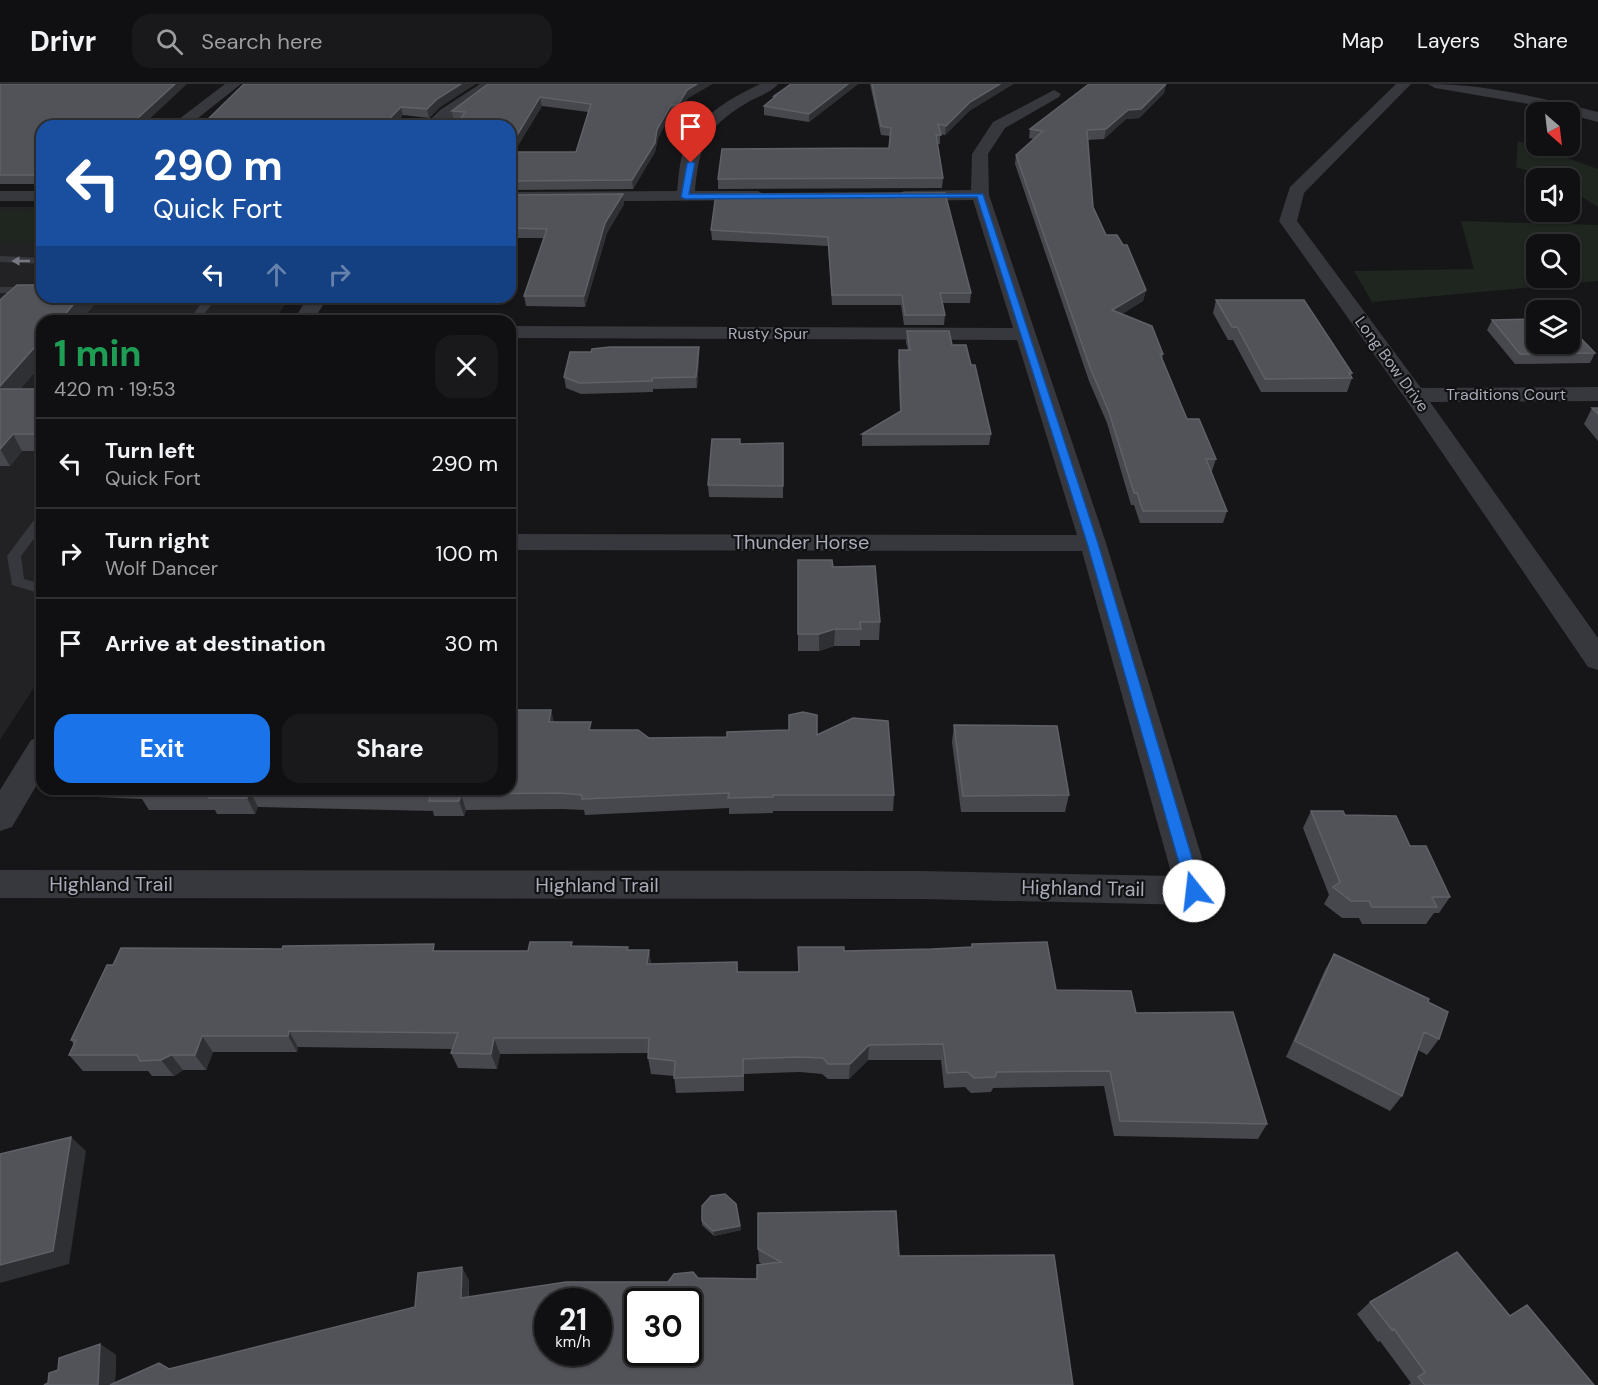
<!DOCTYPE html>
<html lang="en">
<head>
<meta charset="utf-8">
<style>
	:root { --surface:#101012; --page:#19191b; --text:#f1f3f6; --muted:#9c9d9f; --line:#303032; --accent:#1a73e8 }
	body { margin:0; font-family:"DM Sans",sans-serif; background:var(--page); color:var(--text); height:100vh; display:flex; flex-direction:column; font-size:22px; white-space:nowrap }
	* { box-sizing:border-box; margin:0 }
	p { font-size:20px; color:var(--muted) }
	.icon { flex:none; width:33px; height:33px; fill:none; stroke:currentColor; stroke-width:2; stroke-linecap:round; stroke-linejoin:round }
	.map { position:relative; flex:1; overflow:hidden }
	.panel { position:absolute; left:36px; top:231px; width:480px; height:480px; display:flex; flex-direction:column; background:var(--surface); border-radius:18px; box-shadow:0 2px 4px #0004,0 0 0 2px var(--line) }
	.panel>* { flex:none }
	.banner { position:absolute; left:36px; top:36px; width:480px; height:183px; border-radius:18px; box-shadow:0 2px 4px #0004,0 0 0 2px var(--line); background:#1a4fa0; color:#fff; overflow:hidden }
	.needle { width:39px; rotate:152deg }
	.buttons { position:absolute; left:1526px; top:18px; display:grid; gap:12px }
	.buttons a { display:grid; place-items:center; width:54px; height:54px; border-radius:12px; background:var(--surface); box-shadow:0 2px 4px #0004,0 0 0 2px var(--line); font-size:30px }
	.speed { position:absolute; left:534px; top:1204px; display:flex; gap:12px; font-size:30px; font-weight:700; text-align:center }
	.speed>* { display:grid; place-content:center; width:78px; height:78px; border-radius:50%; background:var(--surface); box-shadow:0 2px 4px #0004,0 0 0 2px var(--line); line-height:1 }
	.speed small { font-size:15px; font-weight:400 }
	.speed .limit { border:3px solid #111; border-radius:9px; background:#fff; color:#111 }
	.pin { position:absolute; display:grid; place-items:center; width:51px; height:51px; color:#fff; margin:-62px -26px; border-radius:50% 50% 50% 0; rotate:-45deg; box-shadow:0 0 6px #0007 }
	.pin .icon { rotate:45deg }
	.me { position:absolute; width:66px; margin:-33px; rotate:344deg; stroke-linejoin:round; filter:drop-shadow(0 0 4px #0008) }
	.turn { display:flex; align-items:center; gap:21px; height:126px; padding:0 18px; font-size:27px }
	.turn .icon { width:78px; height:78px; stroke-width:2.5 }
	.turn b { display:block; font-size:42px; line-height:51px }
	.lanes { display:flex; align-items:center; height:57px; padding:0 18px; background:#0003; justify-content:center; gap:30px; direction:ltr }
	.lanes .off { opacity:.35 }
	.round { display:grid; place-items:center; flex:none; width:63px; height:63px; border-radius:18px; background:var(--page) }
	.summary { display:flex; align-items:center; justify-content:space-between; height:102px; padding:0 18px }
	h1 { font-size:36px; font-weight:700; line-height:45px; color:#1e9e55 }
	.primary-button { display:flex; gap:12px; margin-top:auto; padding:12px 18px }
	.primary-button a { flex:1; height:69px; border-radius:18px; background:var(--accent); color:#fff; font-size:24px; font-weight:700; line-height:69px; text-align:center }
	.primary-button a+a { background:var(--page); color:var(--text) }
	ul { padding:0; list-style:none }
	li { display:flex; align-items:center; gap:18px; height:90px; padding:0 18px; border-top:2px solid var(--line) }
	li div { flex:1 }
	li b { display:block; font-size:22px }
	li em { font-style:normal }
	header { display:flex; align-items:center; gap:36px; box-sizing:border-box; height:84px; padding:0 30px; background:var(--surface); border-bottom:2px solid var(--line) }
	header strong { font-size:28px }
	nav { display:flex; gap:33px; margin-inline-start:auto; font-size:21px }
	.search { width:420px; height:54px; background:var(--page); display:flex; align-items:center; gap:15px; box-sizing:border-box; padding:0 21px; border-radius:18px; color:var(--muted); font-size:22px }
	.map>svg:first-child { display:block }
	.built { fill:#222225 }
	.green { fill:#1e261f; fill-rule:evenodd }
	.lines { fill:none; stroke-linecap:round; stroke-linejoin:round }
	.service { fill:#37383d; fill-rule:evenodd }
	.minor { fill:#37383d; fill-rule:evenodd }
	.wall { fill:#47484d; fill-rule:evenodd }
	.shaded-wall { fill:#2f3033 }
	.building { fill:#525359; stroke:#5f6168; stroke-width:1.5; fill-rule:evenodd }
	.oneway { fill:#757881 }
	.route { fill:#1a73e8; stroke:#114b97; stroke-width:1.5 }
	.labels { text-anchor:middle; dominant-baseline:central; stroke-width:4.5; stroke-linejoin:round; paint-order:stroke }
	.far-street-label { font-size:16px; fill:#a8acb8; stroke:#111113 }
	.street-label { font-size:20px; fill:#a8acb8; stroke:#111113 }
</style>
</head>
<body>
<header>
<strong>Drivr</strong>
<div class="search"><svg class="icon" aria-label="search" viewBox="0 0 24 24"><circle cx="10" cy="10" r="6"/><path d="M15 15l6 6"/></svg>Search here</div>
<nav><a>Map</a><a>Layers</a><a>Share</a></nav>
</header>
<div class="map">
<svg width="1598" height="1301" viewBox="0 0 1598 1301">
	<rect width="100%" height="100%" fill="#161618"/>
	<path class="built" d="M0,123H42V213H290L274,237H42V591L0,656Z"/>
	<path class="green" d="M1518,57L1598,85V123L1569,105V94H1551L1516,83Z
		M42,126V158H0V127Z
		M1461,137L1598,141V197L1372,218L1354,187L1474,185ZM1536,160H1569V194H1536Z"/>
	<g class="lines">
		<path class="service" d="M0,172L42,174V180L0,178Z
			M0,203H42V209H0Z
			M206,213H217L199,237H188Z
			M42,431V444L21,472L24,495L42,500V510L12,501L7,472L37,432Z"/>
		<path class="minor" d="M225,0H241L188,42H170Z
			M480,0H497L441,42H424L440,26Z
			M760,0H778C772,8 759,12 750,17C706,43 700,58 695,107H758L767,112L764,116L510,118V108L677,107C679,92 679,75 686,61C700,31 731,14 760,0Z
			M1396,0H1411L1304,109L1297,137L1421,304L1598,303V317L1430,318L1598,554V586L1588,583L1405,314L1279,137L1290,103Z
			M1428,0C1486,0 1542,14 1598,28V38L1535,21L1435,4Z
			M1054,6L1061,10L1059,13L1005,44L988,70L989,111L1106,459L1212,807L1207,817L1194,821L921,815L0,814V786L921,787L1172,792L1082,467L510,466V450L1077,451L1017,256L510,254V242L1013,244L973,116L904,117L895,112L904,107L971,106L972,70L993,38Z
			M0,107H42V117H0Z
			M308,213H328L313,237H293Z
			M42,652V692L12,743L0,747V706L31,656Z"/>
	</g>
	<path class="wall" d="M0,0L42,42V100H0Z
		M244,0L439,24L429,34L403,31L393,42H201Z
		M488,0H712L688,14L678,30H671L658,54L655,68L633,105L510,106V42L453,36L452,27ZM542,22L588,28L576,68H514Z
		M858,0L809,38L764,31V22L774,14V12Z
		M870,0H1013L969,27L945,51L940,50V60H937L943,94L942,104L718,105V95L889,64L890,52L881,51Z
		M1166,0L1164,9L1139,34L1126,35L1104,55L1087,56L1093,123L1106,151L1146,206L1143,217L1122,230L1163,270L1162,276L1187,335L1216,375L1212,387H1211L1227,427L1223,439H1140L1134,421H1131L1107,339L1089,297L1015,80L1016,71L1034,55L1029,54L1030,45Z
		M945,109L971,209L970,219H943L945,231L944,241H904L901,221H832L828,162L712,156L711,146Z
		M623,110L624,120L607,149L585,223L526,222L524,212L544,154H510V111Z
		M42,213H97L98,216L20,305H42V367H22L10,382H0V216Z
		M1216,216L1352,289L1351,292L1352,294L1347,308H1261L1233,256H1228L1213,229Z
		M1492,236L1595,269L1590,279L1515,280L1487,246Z
		M907,247L952,261L971,281L991,350L989,361L862,362V350L900,328L898,277L899,266H908L906,258Z
		M699,274L697,304L653,305V308L581,310L566,304L564,293Z
		M1592,324H1598V357L1584,340Z
		M783,359V414L709,413L708,401L741,360Z
		M798,476L833,483L880,538L879,556H860V562H834L819,567H798Z
		M554,638L593,646L649,654L727,653L817,651L894,711L893,727H773V729L729,730V724L585,731L584,726L562,725L466,726L464,732H434L433,727L258,723L255,730H217L215,726H149L142,715L98,713L93,705H510Z
		M954,641L1069,711L1065,728H961L952,658Z
		M1311,727L1345,731L1410,762L1450,813L1439,829H1434L1426,840H1362L1359,834H1342L1324,820L1329,811L1303,744Z
		M972,860L1056,906L1136,929L1267,1040L1258,1055L1114,1052L1104,1002L993,1004L991,1008L971,1009L965,1003L944,1004L941,976H868L849,995H828L822,990L800,988L744,990V1007L676,1009L674,992L651,990L648,974V969L500,970L497,985L458,984L451,969L453,965L298,963L297,968H213L206,986H183L174,992H152L148,987H83L69,971L74,961L71,956L437,867H528L573,862L628,866H649L651,880L737,878L738,888H798L844,867L932,865L971,863Z
		M1334,870L1428,918L1439,955L1427,971L1418,966L1402,1012L1390,1027L1286,973L1325,886Z
		M702,1137L740,1142L741,1146L714,1152L702,1141Z
		M758,1165L899,1172L1073,1301L48,1299L58,1286L100,1260L116,1271L115,1299L415,1223L469,1196V1213L668,1198L698,1194L757,1195L762,1180L759,1178Z
		M1370,1218L1510,1232L1594,1301H1408L1411,1299L1380,1257L1378,1258L1357,1230Z"/>
	<path class="shaded-wall" d="M175,0H187L142,42H129Z
		M461,0H476L439,24L429,34L427,25L437,15Z
		M697,0H712L688,14L678,30V21L687,6Z
		M848,0H858L809,38V30Z
		M1000,0H1013L969,27L945,51L946,42L970,18Z
		M1166,0L1164,9L1139,34L1126,35L1104,55L1106,45L1128,26Z
		M540,13L542,22L510,74V63Z
		M671,21V30L658,54L655,68L633,105L632,96Z
		M401,23L403,31L393,42H382Z
		M623,110L624,120L607,149L585,223L584,212L605,139Z
		M1146,206L1143,217L1110,237L1112,226Z
		M80,213H97L98,216L79,237H59Z
		M42,255V280L6,321L0,310V302Z
		M699,263V274L697,304L696,293Z
		M13,350L22,367L10,382L0,365Z
		M835,545L834,562L819,567V550Z
		M551,626L555,642L549,638Z
		M250,707L258,723L255,730L247,714Z
		M461,710L466,726L464,732L459,717Z
		M649,866L651,883L647,880Z
		M289,947L298,963L297,968L288,952Z
		M202,952L213,968L206,986L195,971Z
		M494,954L500,970L497,985L491,970Z
		M869,961L868,976L849,995L850,980Z
		M171,971L183,986L174,992L161,976Z
		M71,1053L86,1067L69,1180L0,1199V1181Z
		M740,1142L741,1146L714,1152L713,1147Z
		M462,1183L469,1196L468,1226L461,1214Z
		M100,1260L116,1271L115,1301H98Z"/>
	<path class="building" d="M0,0H175L129,42H42V91H0Z
		M244,0H461L437,15L427,25L401,23L382,42H201Z
		M488,0H697L687,6L678,21H671L657,45L655,59L632,96L510,97V68H576L591,20L540,13L510,63V42H456L465,28L452,27Z
		M791,0H848L809,30L764,22L776,12H774Z
		M872,0H1000L970,18L946,42L938,40L941,51H936L943,94L718,95L722,65L889,64L891,44L881,42Z
		M1089,0H1166L1141,25L1128,26L1106,45L1087,46L1093,123L1106,151H1117L1123,161H1127L1146,206L1112,226L1152,242L1163,270H1160L1187,335H1199L1216,375H1206L1227,427H1143L1137,409H1134L1109,328L1091,286L1016,71L1043,47L1030,45Z
		M945,109L971,209H940L945,231H905L902,211H832L828,153L711,146L716,110Z
		M623,110L605,139L584,212H524L547,145L510,144V111Z
		M17,201H42V213H80L59,237H42V255L0,302V216Z
		M1216,216H1304L1352,289H1349L1352,294L1265,295L1237,243H1232Z
		M1536,235V260H1569V242L1595,269L1520,270L1492,236Z
		M907,247H949L952,261H966L971,281H975L991,350H862L901,327L899,266H910Z
		M610,263H699L696,293L652,294V297L579,299L564,293L570,268H591L592,265Z
		M0,305H42V316L41,318H42V350H13L0,365Z
		M1592,324H1598V330Z
		M712,355H740V360L783,359V402L708,401Z
		M798,476H832L833,483L875,482L880,538H860L861,545H835L819,550H798Z
		M510,626H551L549,638H591L589,646H638L649,654L727,653V648L789,646V631L803,628L817,631V651L853,634L888,637L894,711H773V713L728,714L729,709L582,715V711L559,709L461,710L459,717H429L430,711L250,707L247,714H209L210,711L140,710L142,705H510Z
		M954,641L1057,642L1069,711L963,712Z
		M1311,727H1343L1345,731L1396,732L1410,762H1426L1450,813H1432L1437,823H1372L1369,817H1351L1333,803L1340,798Z
		M530,858H572L571,862L628,863L627,866H649L647,880L737,878V888H799L798,863H844V867L932,865L972,863V860L1047,858L1056,906L1131,907L1136,929L1233,928L1267,1040L1120,1037L1110,987L997,988L995,993L974,994L968,988L947,989L943,960L869,961L850,980H828L823,974L800,973L743,975V992L674,994L675,977L648,974L649,954H494L491,970L451,969L458,949L289,947L288,952H202L195,971H171L161,976L140,977L137,971H69L76,956H71L107,881H113L121,864L282,865L283,862L434,860L433,867H528Z
		M1334,870L1429,915L1428,918L1448,928L1439,955L1424,948L1402,1012L1295,957Z
		M71,1053L53,1167L0,1181V1070Z
		M725,1110L736,1120L740,1142L713,1147L702,1137V1122L711,1112Z
		M896,1127L899,1172L1054,1171L1073,1301H110L159,1279L169,1285L415,1223L418,1189L462,1183L461,1214L566,1198H668L674,1190L693,1188L698,1194L757,1195V1181L781,1178L758,1165V1129ZM548,1218H598V1269H548ZM638,1218H688V1269H638Z
		M1457,1168L1510,1232L1527,1221L1594,1301H1425L1418,1293L1425,1288L1394,1245L1392,1246L1370,1218Z
		M100,1260L98,1301H44L48,1299L49,1289L58,1286L59,1274Z"/>
	<defs><path id="oneway-solid" d="M-6-.8H1V-3.2L6.5 0L1 3.2V.8H-6Z" transform="scale(1.5)"/></defs>
	<use class="oneway" href="#oneway-solid" transform="translate(21 177) rotate(180)"/>
	<path class="route" d="M691,77L695,79L689,110H983L1098,459L1202,807L1200,811H1189L1187,807L1087,459L977,113L685,115L681,113L687,79Z"/>
	<g class="labels">
		<g class="far-street-label">
			<text x="768" y="249">Rusty Spur</text>
			<text transform="translate(1392 280) rotate(54)">Long Bow Drive</text>
			<text x="1506" y="310">Traditions Court</text>
		</g>
		<g class="street-label">
			<text x="801" y="458">Thunder Horse</text>
			<text x="111" y="800">Highland Trail</text>
			<text x="597" y="801">Highland Trail</text>
			<text transform="translate(1083 804) rotate(1)">Highland Trail</text>
		</g>
	</g>
</svg>
<div class="buttons">
<a><svg class="needle" viewBox="-14 -14 28 28"><path d="M0-13l5 13h-10z" fill="#e53935"/><path d="M0 13l5-13h-10z" fill="#9c9d9f"/></svg></a>
<a><svg class="icon" aria-label="sound" viewBox="0 0 24 24"><path d="M4 9h4l5-4v14l-5-4H4zM17 9q2 3 0 6"/></svg></a>
<a><svg class="icon" aria-label="search" viewBox="0 0 24 24"><circle cx="10" cy="10" r="6"/><path d="M15 15l6 6"/></svg></a>
<a><svg class="icon" aria-label="layers" viewBox="0 0 24 24"><path d="M12 4l9 5-9 5-9-5zM3 14l9 5 9-5"/></svg></a>
</div>
<div class="speed"><div>21<small>km/h</small></div><div class="limit">30</div></div>
<div class="pin" style="left:691px;top:79px;background:#d93025"><svg class="icon" aria-label="arrive" viewBox="0 0 24 24"><path d="M6 21V4h12l-3 4 3 4H6"/></svg></div>
<svg class="me" style="left:1194px;top:807px" viewBox="-20 -20 40 40"><circle r="19" fill="#fff"/><path d="M0-13L10 11 0 6-10 11z" fill="#1a73e8"/></svg>
<div class="banner">
<div class="turn"><svg class="icon" aria-label="left" viewBox="0 0 24 24"><path d="M17 20v-9H6M10 6l-5 5 5 5"/></svg><div><b>290 m</b>Quick Fort</div></div>
<div class="lanes"><svg class="icon" aria-label="left" viewBox="0 0 24 24"><path d="M17 20v-9H6M10 6l-5 5 5 5"/></svg><svg class="icon off" aria-label="ahead" viewBox="0 0 24 24"><path d="M12 20V5M6 11l6-6 6 6"/></svg><svg class="icon off" aria-label="right" viewBox="0 0 24 24"><path d="M7 20v-9h11M14 6l5 5-5 5"/></svg></div>
</div>
<section class="panel">
<div class="summary"><div><h1>1 min</h1><p>420 m · 19:53</p></div><a class="round"><svg class="icon" aria-label="close" viewBox="0 0 24 24"><path d="M6 6l12 12M18 6L6 18"/></svg></a></div>
<ul>
<li><svg class="icon" aria-label="left" viewBox="0 0 24 24"><path d="M17 20v-9H6M10 6l-5 5 5 5"/></svg><div><b>Turn left</b><p>Quick Fort</p></div><em>290 m</em></li>
<li><svg class="icon" aria-label="right" viewBox="0 0 24 24"><path d="M7 20v-9h11M14 6l5 5-5 5"/></svg><div><b>Turn right</b><p>Wolf Dancer</p></div><em>100 m</em></li>
<li><svg class="icon" aria-label="arrive" viewBox="0 0 24 24"><path d="M6 21V4h12l-3 4 3 4H6"/></svg><div><b>Arrive at destination</b></div><em>30 m</em></li>
</ul>
<div class="primary-button"><a>Exit</a><a>Share</a></div>
</section>
</div>
</body>
</html>
